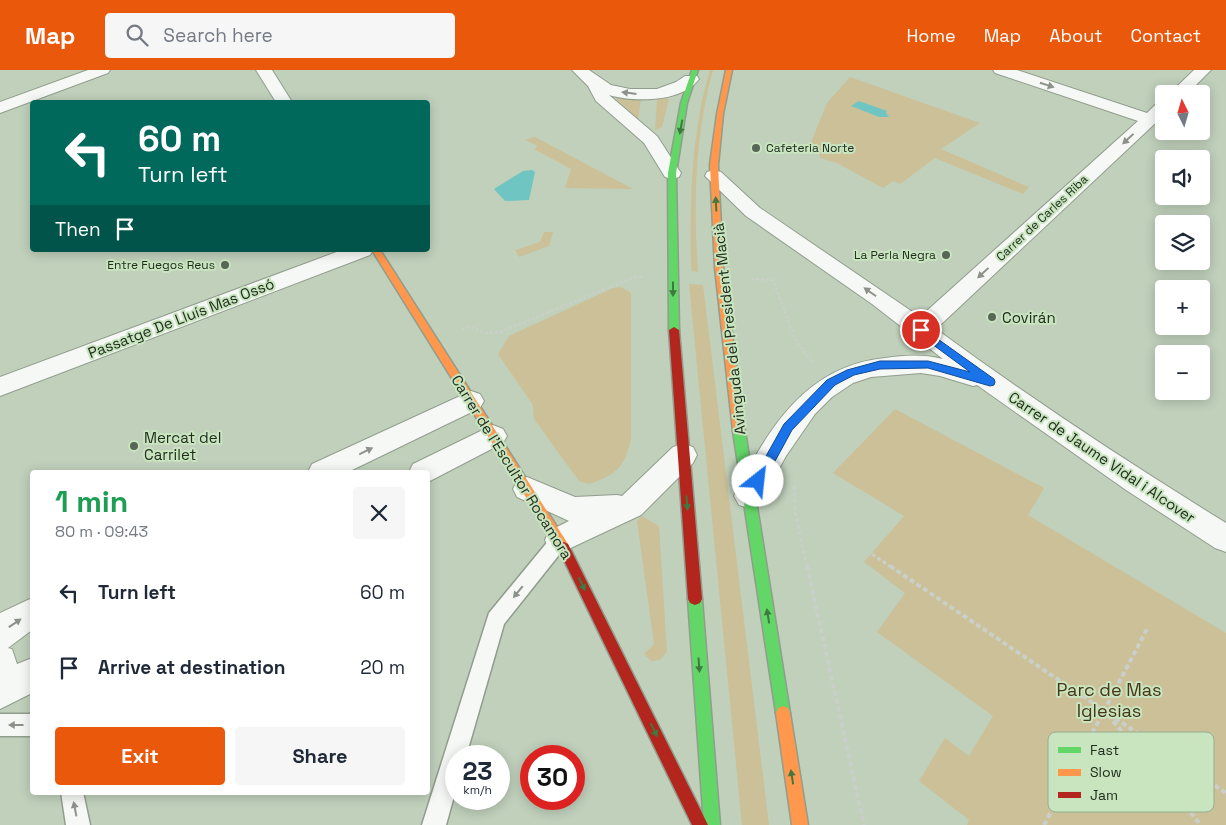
<!DOCTYPE html>
<html lang="en">
<head>
<meta charset="utf-8">
<style>
	:root { --surface:#fff; --page:#f6f6f7; --text:#1f2937; --muted:#747a83; --accent:#ea580c }
	body { margin:0; font-family:"Space Grotesk",sans-serif; background:var(--page); color:var(--text); height:100vh; display:flex; flex-direction:column; font-size:19px; white-space:nowrap }
	* { box-sizing:border-box; margin:0 }
	p { font-size:16px; color:var(--muted) }
	.icon { flex:none; width:28px; height:28px; fill:none; stroke:currentColor; stroke-width:2; stroke-linecap:round; stroke-linejoin:round }
	.map { position:relative; flex:1; overflow:hidden }
	.details { position:absolute; left:30px; top:400px; width:400px; height:325px; display:flex; flex-direction:column; background:var(--surface); border-radius:5px; box-shadow:0 2px 12px #0003 }
	.details>* { flex:none }
	.hud { position:absolute; left:30px; top:30px; width:400px; height:152px; border-radius:5px; box-shadow:0 2px 12px #0003; background:#00695c; color:#fff; overflow:hidden }
	.needle { width:32px; rotate:355deg }
	.tools { position:absolute; left:1155px; top:15px; display:grid; gap:10px }
	.tools a { display:grid; place-items:center; width:55px; height:55px; border-radius:5px; background:var(--surface); box-shadow:0 2px 12px #0003; font-size:25px }
	.speed { position:absolute; left:445px; top:675px; display:flex; gap:10px; font-size:25px; font-weight:700; text-align:center }
	.speed>* { display:grid; place-content:center; width:65px; height:65px; border-radius:50%; background:var(--surface); box-shadow:0 2px 12px #0003; line-height:1 }
	.speed small { font-size:12px; font-weight:400 }
	.speed .limit { border:8px solid #d22; background:#fff; color:#111 }
	.pin { position:absolute; display:grid; place-items:center; width:42px; height:42px; color:#fff; margin:-21px; border:2px solid #fff; border-radius:50%; box-shadow:0 1px 5px #0007 }
	.me { position:absolute; width:55px; margin:-28px; rotate:29deg; stroke-linejoin:round; filter:drop-shadow(0 0 4px #0008) }
	.turn { display:flex; align-items:center; gap:18px; height:105px; padding:0 25px; font-size:22px }
	.turn .icon { width:65px; height:65px; stroke-width:2.5 }
	.turn b { display:block; font-size:35px; line-height:42px }
	.then { display:flex; align-items:center; height:48px; padding:0 25px; background:#0003; gap:10px; font-size:19px }
	.round { display:grid; place-items:center; flex:none; width:52px; height:52px; border-radius:5px; background:var(--page) }
	.overview { display:flex; align-items:center; justify-content:space-between; height:85px; padding:0 25px }
	h1 { font-size:30px; font-weight:700; line-height:38px; color:#1e9e55 }
	.action { display:flex; gap:10px; margin-top:auto; padding:10px 25px }
	.action a { flex:1; height:58px; border-radius:5px; background:var(--accent); color:#fff; font-size:20px; font-weight:700; line-height:58px; text-align:center }
	.action a+a { background:var(--page); color:var(--text) }
	ul { padding:0; list-style:none }
	li { display:flex; align-items:center; gap:15px; height:75px; padding:0 25px }
	li div { flex:1 }
	li b { display:block; font-size:19px }
	li em { font-style:normal }
	header { display:flex; align-items:center; gap:30px; box-sizing:border-box; height:70px; padding:0 25px; background:var(--accent); color:#fff }
	header strong { font-size:24px }
	nav { display:flex; gap:28px; margin-inline-start:auto; font-size:18px }
	.search { width:350px; height:45px; background:var(--page); display:flex; align-items:center; gap:12px; box-sizing:border-box; padding:0 18px; border-radius:5px; color:var(--muted); font-size:19px }
	.map>svg:first-child { display:block }
	.green { fill:#cbc097 }
	.water { fill:#6fc5c2 }
	.lines { fill:none; stroke-linecap:round; stroke-linejoin:round }
	.lane-casing { stroke:#919d8d; stroke-width:3 }
	.street-casing { stroke:#919d8d; stroke-width:2 }
	.fast-casing { stroke:#919d8d; stroke-width:3 }
	.slow-casing { stroke:#919d8d; stroke-width:3 }
	.jam-casing { stroke:#919d8d; stroke-width:3 }
	.path-far2 { stroke:#cacfc9; stroke-width:2.5; stroke-dasharray:3 2; stroke-linecap:butt }
	.path-far1 { stroke:#cacfc9; stroke-width:3; stroke-dasharray:4 2.5; stroke-linecap:butt }
	.path { stroke:#cacfc9; stroke-width:4; stroke-dasharray:5 3; stroke-linecap:butt }
	.lane { fill:#f6f8f5; fill-rule:evenodd }
	.street { fill:#f6f8f5; fill-rule:evenodd }
	.fast { fill:#63d668; fill-rule:evenodd }
	.slow { fill:#ff974d; fill-rule:evenodd }
	.jam { fill:#b3261e; fill-rule:evenodd }
	.oneway { fill:#8c928a }
	.oneway2 { fill:#3f7940 }
	.route { fill:#1a73e8; stroke:#114b97 }
	.poi-dot { fill:#596656; stroke:#c8e5bf; stroke-width:2 }
	.labels { text-anchor:middle; dominant-baseline:central; stroke-width:4; stroke-linejoin:round; paint-order:stroke }
	.far-poi-label { font-size:12px; fill:#222d1f; stroke:#c8e5bf; text-anchor:end }
	.far-street-label { font-size:12px; fill:#222d1f; stroke:#c8e5bf }
	.poi-label { font-size:15px; fill:#222d1f; stroke:#c8e5bf; text-anchor:start }
	.street-label { font-size:15px; fill:#222d1f; stroke:#c8e5bf }
	.near-park-label { font-size:18px; fill:#473516; stroke:#c8e5bf }
	.key { fill:#c8e5bf; stroke:#96ae8f; stroke-width:1 }
	.key-label { font-size:14px; fill:#222d1f }
</style>
</head>
<body>
<header>
<strong>Map</strong>
<div class="search"><svg class="icon" aria-label="search" viewBox="0 0 24 24"><circle cx="10" cy="10" r="6"/><path d="M15 15l6 6"/></svg>Search here</div>
<nav><a>Home</a><a>Map</a><a>About</a><a>Contact</a></nav>
</header>
<div class="map">
<svg width="1226" height="755" viewBox="0 0 1226 755">
	<rect width="100%" height="100%" fill="#c0d0bb"/>
	<path class="green" d="M710,0H713C695,66 693,134 698,202L692,201L691,195C690,129 691,63 710,0Z
		M850,7L980,53L941,79L1029,117L1023,124L935,88L900,114L894,111L883,118L837,93L820,88L818,76L810,75L827,33Z
		M618,27L641,29L638,49L616,29Z
		M666,28L669,29L662,57L655,60L657,29Z
		M535,67L633,119L565,118L571,99L534,79L538,76L525,70Z
		M544,162H553L549,176L519,187L515,180L540,172Z
		M689,214L703,215L769,755H742Z
		M621,217L630,222L631,225V369C625,397 616,405 589,414L579,411L534,349L533,335L498,284L509,266L613,218Z
		M895,339L1044,418L1028,445L1226,563V755H967L969,750L919,711L945,668L969,686L993,646L877,562L905,523L864,492L904,446L833,403Z
		M642,446L659,456L667,582L660,590L651,591L644,584L654,574L637,451Z"/>
	<path class="water" d="M859,31L887,41L886,43L889,47H879L851,36Z
		M532,100L535,102L529,130L505,131L494,119L523,101Z"/>
	<g class="lines">
		<g class="lane-casing">
			<path id="lane" d="M560,462L566,464L569,470L566,476L504,554L466,686H456V719L446,755H422L489,543L554,464Z
				M0,644H32V666H0Z
				M61,722H83L90,755H66Z"/>
		</g>
		<g class="street-casing">
			<path id="street" d="M88,0H110L108,3L0,43V32Z
				M256,0H272L292,32H276Z
				M572,0H589L611,15L630,19H657L676,12L685,6H697L699,9C682,33 633,32 609,25L657,66L681,103L679,107L672,109L665,107L644,73L596,31L588,16Z
				M993,0H1017L1147,43L1158,32L1164,31V45L936,259C1030,328 1127,392 1226,453V482L1215,478L1126,420L977,315L973,316L940,306L921,303L871,307L853,313L832,327L815,344L786,386L759,435L749,438L739,435L734,426C768,359 805,296 885,288C905,285 923,284 943,289L872,234L746,146L705,106L707,102L714,100L721,102L760,138L920,247L1138,51L995,3Z
				M1194,0H1211L1187,24H1169Z
				M342,180H373L370,185L0,326V307Z
				M471,321L480,324L484,331L480,338L348,402H308L312,394Z
				M493,355L503,359L507,366L503,373L428,412V402H409L413,394Z
				M683,374L693,377L697,385L693,393L641,445L560,483L549,479L545,470L549,461L569,451L517,427L513,419L517,411L527,407L575,427L617,425L622,426L673,377Z
				M32,528V560L8,578L12,579L17,594L32,588V623L0,639V543Z"/>
		</g>
		<g class="fast-casing">
			<path id="fast" d="M692,0H698L687,33L676,103L679,260L674,263L669,260L668,103L681,33Z
				M739,357L745,361L790,643L788,648L783,650L778,648L776,643L733,361Z
				M695,523L700,525L702,529L720,755H704L688,529L690,525Z"/>
		</g>
		<g class="slow-casing">
			<path id="slow" d="M726,0H732L723,44L718,95L723,198L745,361L739,365L733,361L715,198L710,95L717,44Z
				M372,180H380L568,474L570,478L568,482L564,484L560,482Z
				M783,636L788,638L790,643L808,755H792L776,643L778,638Z"/>
		</g>
		<g class="jam-casing">
			<path id="jam" d="M674,257L679,260L702,529L700,533L695,535L690,533L688,529L669,260Z
				M564,472L568,474L708,755H692L558,478L560,474Z"/>
		</g>
		<path class="path-far2" d="M751,209L773,210L795,269L812,292
			M462,259L469,256L484,263L500,262L635,207H642"/>
		<path class="path-far1" d="M794,416L795,441L807,497
			M872,484L891,497"/>
		<path class="path" d="M807,496L864,755
			M890,496L1226,723
			M1108,645L1201,755
			M1044,755L1147,559"/>
		<use href="#lane" class="lane"/>
		<use href="#street" class="street"/>
		<use href="#fast" class="fast"/>
		<use href="#slow" class="slow"/>
		<use href="#jam" class="jam"/>
	</g>
	<defs><path id="oneway-solid" d="M-6-.8H1V-3.2L6.5 0L1 3.2V.8H-6Z" transform="scale(1.25)"/></defs>
	<g class="oneway">
		<use href="#oneway-solid" transform="translate(1047 15) rotate(18)"/>
		<use href="#oneway-solid" transform="translate(629 23) rotate(-173)"/>
		<use href="#oneway-solid" transform="translate(1128 69) rotate(137)"/>
		<use href="#oneway-solid" transform="translate(983 203) rotate(137)"/>
		<use href="#oneway-solid" transform="translate(870 222) rotate(-145)"/>
		<use href="#oneway-solid" transform="translate(366 381) rotate(-26)"/>
		<use href="#oneway-solid" transform="translate(518 522) rotate(129)"/>
		<use href="#oneway-solid" transform="translate(15 553) rotate(-34)"/>
		<use href="#oneway-solid" transform="translate(16 655) rotate(-180)"/>
		<use href="#oneway-solid" transform="translate(75 739) rotate(-101)"/>
	</g>
	<g class="oneway2">
		<use href="#oneway-solid" transform="translate(681 57) rotate(100)"/>
		<use href="#oneway-solid" transform="translate(716 134) rotate(-93)"/>
		<use href="#oneway-solid" transform="translate(673 219) rotate(90)"/>
		<use href="#oneway-solid" transform="translate(687 433) rotate(86)"/>
		<use href="#oneway-solid" transform="translate(582 514) rotate(64)"/>
		<use href="#oneway-solid" transform="translate(768 546) rotate(-99)"/>
		<use href="#oneway-solid" transform="translate(699 595) rotate(86)"/>
		<use href="#oneway-solid" transform="translate(654 660) rotate(64)"/>
		<use href="#oneway-solid" transform="translate(792 707) rotate(-99)"/>
	</g>
	<path class="route" d="M921,257L994,309L995,312L994,315L990,316L928,298L880,299L854,305L835,315L792,360L762,415H754L752,411L784,354L827,310L847,300L880,291H928L970,302L917,263V258Z"/>
	<g class="poi-dot">
		<circle cx="756" cy="78" r="5"/>
		<circle cx="946" cy="185" r="5"/>
		<circle cx="225" cy="195" r="5"/>
		<circle cx="992" cy="247" r="5"/>
		<circle cx="134" cy="376" r="5"/>
	</g>
	<g class="labels">
		<g class="far-poi-label">
			<text x="766" y="78" text-anchor="start">Cafeteria Norte</text>
			<text x="936" y="185">La Perla Negra</text>
			<text x="215" y="195">Entre Fuegos Reus</text>
		</g>
		<g class="far-street-label">
			<text transform="translate(1042 148) rotate(-43)">Carrer de Carles Riba</text>
		</g>
		<g class="poi-label">
			<text x="1002" y="247">Covirán</text>
			<text x="144" y="367">Mercat del<tspan x="144" dy="17">Carrilet</tspan></text>
		</g>
		<g class="street-label">
			<text transform="translate(181 248) rotate(-21)">Passatge De Lluís Mas Ossó</text>
			<text transform="translate(729 259) rotate(-96)">Avinguda del President Macià</text>
			<text transform="translate(1102 387) rotate(34)">Carrer de Jaume Vidal i Alcover</text>
			<text transform="translate(512 397) rotate(58)">Carrer de l'Escultor Rocamora</text>
		</g>
		<g class="near-park-label">
			<text x="1109" y="619">Parc de Mas<tspan x="1109" dy="21">Iglesias</tspan></text>
		</g>
	</g>
	<rect x="1048" y="662" width="166" height="80" rx="8" class="key"/>
	<rect x="1058" y="677" width="23" height="6" fill="#63d668"/>
	<rect x="1058" y="699" width="23" height="7" fill="#ff974d"/>
	<rect x="1058" y="722" width="23" height="6" fill="#b3261e"/>
	<g class="key-label">
		<text x="1090" y="685">Fast</text>
		<text x="1090" y="707">Slow</text>
		<text x="1090" y="730">Jam</text>
	</g>
</svg>
<div class="tools">
<a><svg class="needle" viewBox="-14 -14 28 28"><path d="M0-13l5 13h-10z" fill="#e53935"/><path d="M0 13l5-13h-10z" fill="#747a83"/></svg></a>
<a><svg class="icon" aria-label="sound" viewBox="0 0 24 24"><path d="M4 9h4l5-4v14l-5-4H4zM17 9q2 3 0 6"/></svg></a>
<a><svg class="icon" aria-label="layers" viewBox="0 0 24 24"><path d="M12 4l9 5-9 5-9-5zM3 14l9 5 9-5"/></svg></a>
<a>+</a>
<a>−</a>
</div>
<div class="speed"><div>23<small>km/h</small></div><div class="limit">30</div></div>
<div class="pin" style="left:921px;top:260px;background:#d93025"><svg class="icon" aria-label="arrive" viewBox="0 0 24 24"><path d="M6 21V4h12l-3 4 3 4H6"/></svg></div>
<svg class="me" style="left:758px;top:411px" viewBox="-20 -20 40 40"><circle r="19" fill="#fff"/><path d="M0-13L10 11 0 6-10 11z" fill="#1a73e8"/></svg>
<div class="hud">
<div class="turn"><svg class="icon" aria-label="left" viewBox="0 0 24 24"><path d="M17 20v-9H6M10 6l-5 5 5 5"/></svg><div><b>60 m</b>Turn left</div></div>
<div class="then">Then<svg class="icon" aria-label="arrive" viewBox="0 0 24 24"><path d="M6 21V4h12l-3 4 3 4H6"/></svg></div>
</div>
<section class="details">
<div class="overview"><div><h1>1 min</h1><p>80 m · 09:43</p></div><a class="round"><svg class="icon" aria-label="close" viewBox="0 0 24 24"><path d="M6 6l12 12M18 6L6 18"/></svg></a></div>
<ul>
<li><svg class="icon" aria-label="left" viewBox="0 0 24 24"><path d="M17 20v-9H6M10 6l-5 5 5 5"/></svg><div><b>Turn left</b></div><em>60 m</em></li>
<li><svg class="icon" aria-label="arrive" viewBox="0 0 24 24"><path d="M6 21V4h12l-3 4 3 4H6"/></svg><div><b>Arrive at destination</b></div><em>20 m</em></li>
</ul>
<div class="action"><a>Exit</a><a>Share</a></div>
</section>
</div>
</body>
</html>
